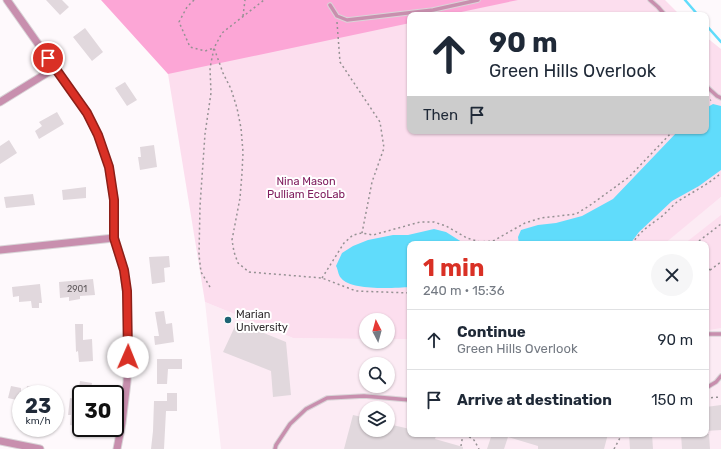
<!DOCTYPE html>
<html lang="en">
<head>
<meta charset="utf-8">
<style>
	:root { --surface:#fff; --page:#f6f6f7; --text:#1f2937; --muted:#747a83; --line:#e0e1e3; --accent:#d93025 }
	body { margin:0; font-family:Rubik,sans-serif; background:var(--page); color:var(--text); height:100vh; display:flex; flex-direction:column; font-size:15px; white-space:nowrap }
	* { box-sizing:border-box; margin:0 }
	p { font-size:13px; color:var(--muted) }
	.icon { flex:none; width:22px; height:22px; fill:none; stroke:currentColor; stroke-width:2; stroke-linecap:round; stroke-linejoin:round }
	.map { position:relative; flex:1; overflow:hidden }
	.details { position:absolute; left:407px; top:241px; width:302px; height:196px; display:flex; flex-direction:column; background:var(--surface); border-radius:8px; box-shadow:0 1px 3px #0004 }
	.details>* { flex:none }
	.banner { position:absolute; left:407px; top:12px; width:302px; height:122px; border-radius:8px; box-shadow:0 1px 3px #0004; background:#fff; color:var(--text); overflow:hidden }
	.needle { width:26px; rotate:354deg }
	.fabs { position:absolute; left:359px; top:313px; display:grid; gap:8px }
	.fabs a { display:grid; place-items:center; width:36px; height:36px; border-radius:50%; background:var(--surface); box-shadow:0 1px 3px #0004; font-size:20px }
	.speed { position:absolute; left:12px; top:385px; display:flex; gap:8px; font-size:20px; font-weight:700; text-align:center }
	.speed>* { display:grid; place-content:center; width:52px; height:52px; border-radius:50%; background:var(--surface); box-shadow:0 1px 3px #0004; line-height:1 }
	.speed small { font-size:10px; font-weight:400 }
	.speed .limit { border:2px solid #111; border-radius:6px; background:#fff; color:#111 }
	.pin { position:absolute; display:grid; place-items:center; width:34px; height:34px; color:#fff; margin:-17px; border:2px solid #fff; border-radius:50%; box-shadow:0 1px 4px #0007 }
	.me { position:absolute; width:44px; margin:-22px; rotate:1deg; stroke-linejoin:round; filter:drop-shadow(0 0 3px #0008) }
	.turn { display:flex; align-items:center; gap:14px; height:84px; padding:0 16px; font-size:18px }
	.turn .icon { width:52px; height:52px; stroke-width:2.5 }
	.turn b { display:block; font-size:28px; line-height:34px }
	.then { display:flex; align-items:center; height:38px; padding:0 16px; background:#0003; gap:8px; font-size:15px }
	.round { display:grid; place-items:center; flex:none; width:42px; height:42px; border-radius:21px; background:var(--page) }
	.summary { display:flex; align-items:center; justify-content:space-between; height:68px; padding:0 16px }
	h1 { font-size:24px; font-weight:700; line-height:30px; color:var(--accent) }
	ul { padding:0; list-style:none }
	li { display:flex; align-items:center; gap:12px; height:60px; padding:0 16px; border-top:1px solid var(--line) }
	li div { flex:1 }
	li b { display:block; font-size:15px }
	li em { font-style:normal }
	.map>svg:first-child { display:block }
	.built { fill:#fcebf4; fill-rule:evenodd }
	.green { fill:#fcdeee }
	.forest { fill:#fca6d6 }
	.water { fill:#60dcfb }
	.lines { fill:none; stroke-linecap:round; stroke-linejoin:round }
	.stream { stroke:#60dcfb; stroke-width:2.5 }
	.building { fill:#e1d8dd }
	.service-casing { stroke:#d9d4d7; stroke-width:5.5 }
	.minor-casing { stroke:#d9d4d7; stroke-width:9 }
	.path { stroke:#959193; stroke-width:1.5; stroke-dasharray:2 3; stroke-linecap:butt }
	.service { stroke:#c88fae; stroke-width:3.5 }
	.minor { stroke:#c88fae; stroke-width:7 }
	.route-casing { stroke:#8d1f18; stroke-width:10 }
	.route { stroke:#d93025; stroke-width:7 }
	.poi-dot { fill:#1e6474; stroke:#fff; stroke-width:1.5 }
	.labels { text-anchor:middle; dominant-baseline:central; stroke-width:4; stroke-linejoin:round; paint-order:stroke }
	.number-label { font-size:9px; fill:#5e585b }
	.park-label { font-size:11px; fill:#801f5f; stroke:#fff }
	.poi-label { font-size:11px; fill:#322e30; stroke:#fff; text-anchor:start }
</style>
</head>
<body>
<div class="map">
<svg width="721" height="449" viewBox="0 0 721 449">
	<rect width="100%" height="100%" fill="#fef9fc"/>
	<path class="built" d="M721,197V449H221L205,302L293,338L366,339V342H388V339H410V434H706V244H663ZM366,364H388V386H366ZM366,408H388V430H366Z"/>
	<path class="green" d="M158,0H665L680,15H410V131H706V37L721,49V197L664,244H410V339H388V320H366V339L293,338L205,302L168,74Z
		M721,215V328L709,330H706V244H684Z"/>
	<path class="forest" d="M101,0H518L447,15H410V23L168,74Z"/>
	<path class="water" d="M713,104L721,106V170L699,186L672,201L639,232L630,244H519L518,237L521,230L538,225L556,223L582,216L613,199L678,131H706V108Z
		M434,229L446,232L465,244H410V287C394,288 351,291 341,278C338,275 338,269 336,266L342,253L353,246L368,240L393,235H408Z"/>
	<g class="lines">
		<path class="stream" d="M685,0L698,15
			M706,25L721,42"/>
	</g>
	<path class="building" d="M46,0H62L69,7L60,15Z
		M85,28L103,52L92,61L73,37Z
		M125,82L137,100L127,106L115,88Z
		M57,112L64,124L39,139L35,131L42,126L39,122Z
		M9,140L17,153L0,164V146Z
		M154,145L157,167L140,170L138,157H141L140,147Z
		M86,187V198L63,200L62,190Z
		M33,194L35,205L6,208L4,197Z
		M169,256L170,267L164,268L165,282L152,284L149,257Z
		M93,279L95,295L80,296V299L69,301V297L60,298L59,282Z
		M40,284L42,303H39V308H32L31,301L19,302V296L13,297L12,287Z
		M164,311L166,324L172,323L174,342L155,345L154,336H159L155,312Z
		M237,322L286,342L291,395L273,397L271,371L223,352Z
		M75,324H83V340L92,339L93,361L79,362L78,351L76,352Z
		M157,359H182V369H168L167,384H157Z
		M80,381L92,383L90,394H78Z
		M11,386L21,388V401L8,398Z
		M27,386L36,388L34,394H26Z
		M167,393H177V411H166L164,449H151L153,431L154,401H167Z
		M70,398L81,400V427L70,425L71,415H68Z
		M721,405V430L706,431V407Z
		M353,415L366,418V430H388V424L410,429V434H428L436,436L435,439L463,447V449H344Z
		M492,434H608L604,449H538V446L508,437L504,449H487Z
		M629,434H652L653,449H630Z
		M681,434H709L710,449H682Z"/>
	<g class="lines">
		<g class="service-casing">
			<path id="service" d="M650,0L658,7L665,15
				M330,5L337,16L347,20L433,10L478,0
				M706,86L717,96L721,98
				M706,334H721
				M706,388L716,382L721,376
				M275,449L276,445L290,424L306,409L327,398L364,396L410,400"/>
		</g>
		<g class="minor-casing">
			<path id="minor" d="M7,0L87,113L98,135L109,167L114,200V238L124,270L127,299L128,345L127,382L122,423L117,449
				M0,102L55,68
				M0,250L114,238
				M0,441L40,449"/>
		</g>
		<path class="path" d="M194,0L187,7L179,22L190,47L205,51L214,48L223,73L231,89L237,108L241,128L243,152L242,173L240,198L232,240L234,252L238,263L249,272L322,278L356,291L410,293
			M243,16L245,0
			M337,22L340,62L380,122L384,148L372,182L362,233
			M706,103L711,100
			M632,244C639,232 650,225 661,217C667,212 671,207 677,202C692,192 708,185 721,173
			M695,244L721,224
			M706,265L710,270
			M706,273L721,262
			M322,278L344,243L353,235L362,233L373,235L420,222H434L446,226L467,238L480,242L493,241L525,223L541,218L576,214L589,206L629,177L673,131
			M210,287L201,272L199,255L200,206L205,134L211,93L210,68L214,48L222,33L264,0
			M706,398L721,397
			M465,434L474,440L479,449
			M461,446L463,434
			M614,449L620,438V434"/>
		<use href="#service" class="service"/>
		<use href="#minor" class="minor"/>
	</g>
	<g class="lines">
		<g class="route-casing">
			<path id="route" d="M48,58L87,113L98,135L109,167L114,200V238L124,270L127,291L128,357"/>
		</g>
		<use href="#route" class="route"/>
	</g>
	<circle class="poi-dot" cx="228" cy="320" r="4"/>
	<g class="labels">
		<g class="number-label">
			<text x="77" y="289">2901</text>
		</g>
		<g class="park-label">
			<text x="306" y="181">Nina Mason<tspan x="306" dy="13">Pulliam EcoLab</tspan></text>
		</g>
		<g class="poi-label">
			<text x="236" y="314">Marian<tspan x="236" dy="13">University</tspan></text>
		</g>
	</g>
</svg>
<div class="fabs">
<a><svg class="needle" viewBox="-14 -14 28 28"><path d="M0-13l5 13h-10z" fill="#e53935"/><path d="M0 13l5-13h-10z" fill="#747a83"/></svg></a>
<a><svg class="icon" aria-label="search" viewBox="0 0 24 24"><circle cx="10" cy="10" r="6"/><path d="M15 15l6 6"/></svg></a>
<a><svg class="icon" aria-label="layers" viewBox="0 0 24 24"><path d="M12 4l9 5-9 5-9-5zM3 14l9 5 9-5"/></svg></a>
</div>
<div class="speed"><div>23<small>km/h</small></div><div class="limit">30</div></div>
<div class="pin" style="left:48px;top:58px;background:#d93025"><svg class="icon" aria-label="arrive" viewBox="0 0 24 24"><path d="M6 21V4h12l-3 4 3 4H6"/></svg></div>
<svg class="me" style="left:128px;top:357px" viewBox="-20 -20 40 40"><circle r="19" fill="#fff"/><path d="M0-13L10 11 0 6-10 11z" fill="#d93025"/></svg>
<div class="banner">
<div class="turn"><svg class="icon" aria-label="ahead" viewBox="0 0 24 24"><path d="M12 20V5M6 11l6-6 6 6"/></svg><div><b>90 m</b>Green Hills Overlook</div></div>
<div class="then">Then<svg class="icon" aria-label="arrive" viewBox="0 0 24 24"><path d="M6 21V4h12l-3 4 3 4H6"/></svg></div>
</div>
<section class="details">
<div class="summary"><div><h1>1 min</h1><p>240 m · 15:36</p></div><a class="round"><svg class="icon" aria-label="close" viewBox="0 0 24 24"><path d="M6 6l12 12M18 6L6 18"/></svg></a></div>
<ul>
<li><svg class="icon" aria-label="ahead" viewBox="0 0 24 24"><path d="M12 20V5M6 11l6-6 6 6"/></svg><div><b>Continue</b><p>Green Hills Overlook</p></div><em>90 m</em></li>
<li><svg class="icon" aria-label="arrive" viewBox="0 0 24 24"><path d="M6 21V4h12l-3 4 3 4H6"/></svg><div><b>Arrive at destination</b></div><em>150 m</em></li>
</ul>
</section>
</div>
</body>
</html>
